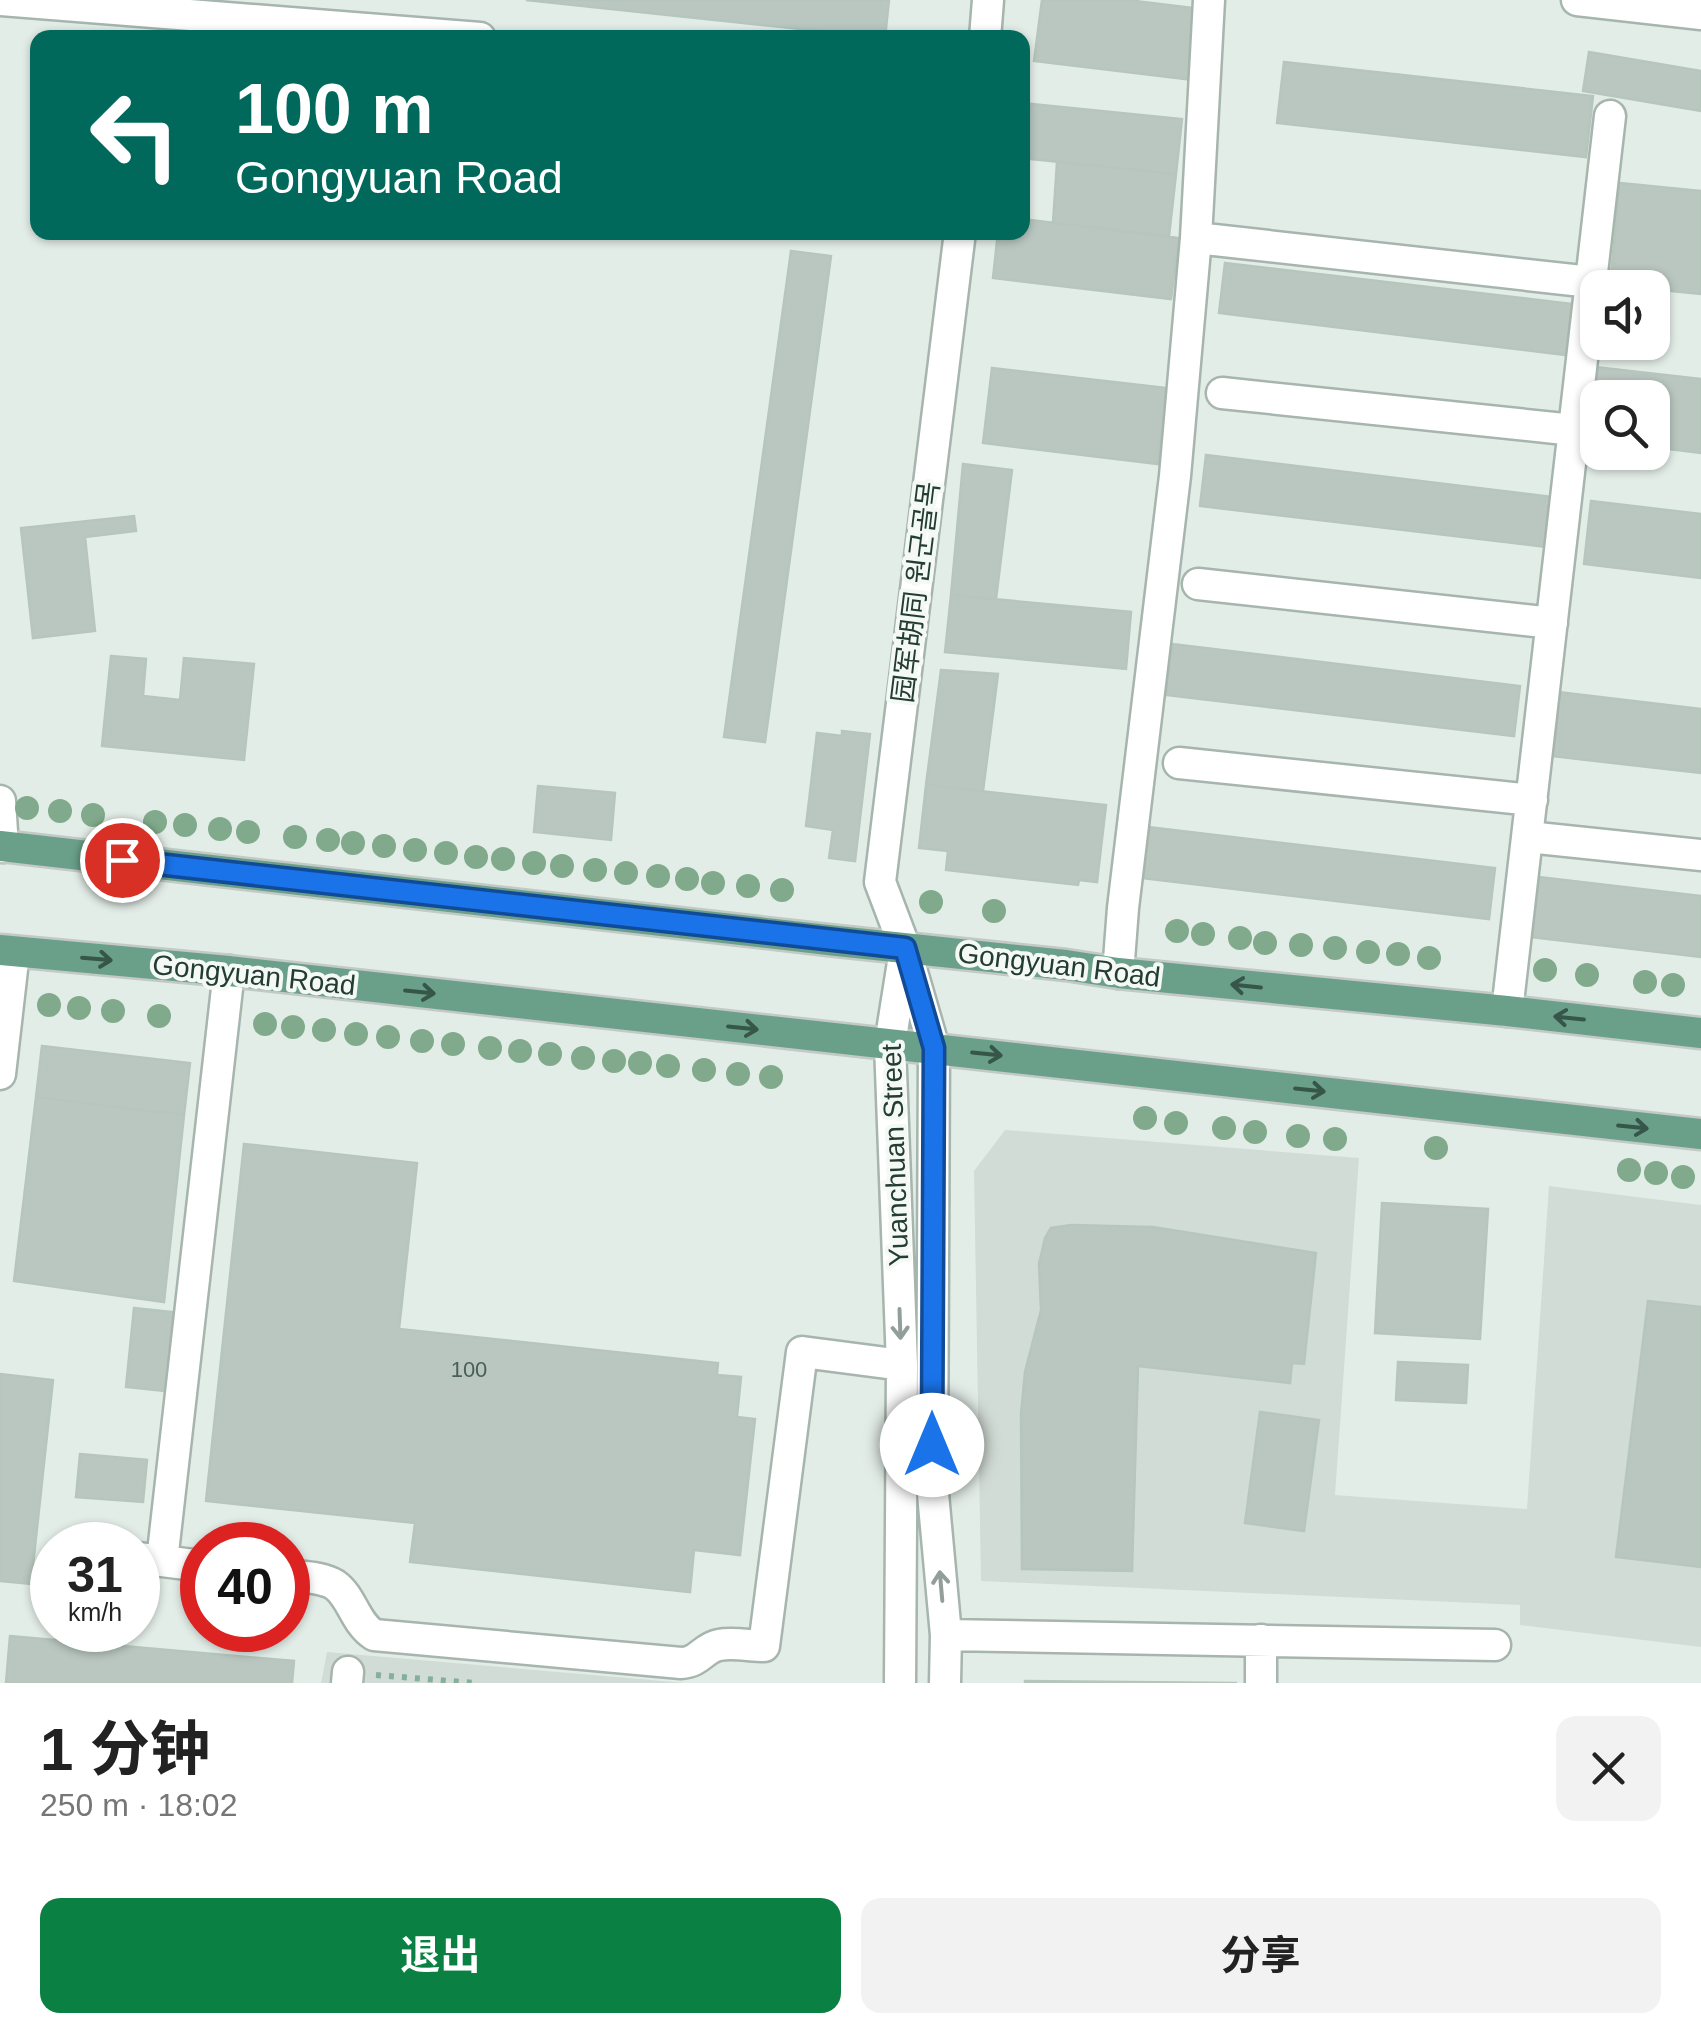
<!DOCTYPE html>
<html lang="zh">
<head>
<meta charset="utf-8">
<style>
	:root { --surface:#fff; --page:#f2f2f2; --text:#222; --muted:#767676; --accent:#0b8043 }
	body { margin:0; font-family:Helvetica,"Noto Sans SC","Noto Sans KR",sans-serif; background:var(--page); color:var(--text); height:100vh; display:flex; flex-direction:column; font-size:38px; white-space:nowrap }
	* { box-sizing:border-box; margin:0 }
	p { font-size:32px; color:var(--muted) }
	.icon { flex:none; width:55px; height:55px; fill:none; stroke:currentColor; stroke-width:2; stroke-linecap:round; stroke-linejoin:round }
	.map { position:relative; height:1683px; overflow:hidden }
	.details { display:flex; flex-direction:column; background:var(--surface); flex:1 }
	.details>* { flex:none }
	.banner { position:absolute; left:30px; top:30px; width:1000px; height:210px; border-radius:20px; box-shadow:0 2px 8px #0004; background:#00695c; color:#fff; overflow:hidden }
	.controls { position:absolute; left:1580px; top:270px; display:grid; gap:20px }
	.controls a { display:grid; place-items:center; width:90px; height:90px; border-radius:20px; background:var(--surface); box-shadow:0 2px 8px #0004; font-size:50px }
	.speed { position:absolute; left:30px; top:1522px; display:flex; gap:20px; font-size:50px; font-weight:700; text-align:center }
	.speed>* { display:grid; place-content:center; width:130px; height:130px; border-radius:50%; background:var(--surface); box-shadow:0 2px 8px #0004; line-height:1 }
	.speed small { font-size:25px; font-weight:400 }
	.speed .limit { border:15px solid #d22; background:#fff; color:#111 }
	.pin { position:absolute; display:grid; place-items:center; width:85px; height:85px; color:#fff; margin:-42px; border:5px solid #fff; border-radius:50%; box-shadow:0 2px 10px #0007 }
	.me { position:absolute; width:110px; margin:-55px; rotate:0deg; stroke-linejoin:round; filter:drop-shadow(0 0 8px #0008) }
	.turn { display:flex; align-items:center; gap:35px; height:210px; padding:0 40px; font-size:45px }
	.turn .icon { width:130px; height:130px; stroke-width:2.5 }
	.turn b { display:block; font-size:70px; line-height:85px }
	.round { display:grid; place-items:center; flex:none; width:105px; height:105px; border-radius:20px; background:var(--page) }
	.headline { display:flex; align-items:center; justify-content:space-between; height:170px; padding:0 40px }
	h1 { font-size:60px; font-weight:700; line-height:75px }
	.button { display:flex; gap:20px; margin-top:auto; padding:20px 40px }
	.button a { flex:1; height:115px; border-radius:20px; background:var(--accent); color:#fff; font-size:40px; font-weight:700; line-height:115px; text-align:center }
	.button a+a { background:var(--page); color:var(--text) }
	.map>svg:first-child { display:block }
	.built { fill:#d2dcd6 }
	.building { fill:#b9c7c0; stroke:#b6c6bd; stroke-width:2.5 }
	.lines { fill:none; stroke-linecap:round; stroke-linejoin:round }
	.minor-casing { stroke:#a6b5ad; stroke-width:35 }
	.major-casing { stroke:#c2c9c6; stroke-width:35 }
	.path { stroke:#85af9c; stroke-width:6; stroke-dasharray:5 8; stroke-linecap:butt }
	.minor { stroke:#fff; stroke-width:30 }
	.major { stroke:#6aa08a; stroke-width:30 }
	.tree { fill:#80aa8b }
	.oneway { stroke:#365649 }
	.oneway2 { stroke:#929e99 }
	.route-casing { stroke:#114b97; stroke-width:25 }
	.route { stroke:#1a73e8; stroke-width:18 }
	.labels { text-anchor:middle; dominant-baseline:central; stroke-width:8; stroke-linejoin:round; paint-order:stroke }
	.number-label { font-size:22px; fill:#496056 }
	.street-label { font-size:28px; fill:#243d33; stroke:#f4f9f6 }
</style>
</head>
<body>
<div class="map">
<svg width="1701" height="1683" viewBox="0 0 1701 1683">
	<rect width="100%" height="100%" fill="#e3ede7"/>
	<path class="built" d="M1005,1130L1359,1158L1335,1495L1527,1509L1549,1186L1701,1205V1647L1520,1625V1605L981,1581L974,1171Z
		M327,1652L686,1683H321Z"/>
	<path class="building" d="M526,0H889L885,38Z
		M1042,0H1127L1202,9L1194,80L1034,61Z
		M1589,52L1701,71V111L1583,91Z
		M1284,62L1593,96L1586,157L1277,123Z
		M1022,103L1182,119L1176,174L1022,158Z
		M1057,162L1176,174L1169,236L1053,223Z
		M1620,183L1701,191V294L1610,285Z
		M1022,219L1179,238L1171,299L993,278L998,232H1022Z
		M791,251L831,256L765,742L724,737Z
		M1225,263L1573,304L1566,355L1219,313Z
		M1595,367L1701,379V453L1652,447V398H1598V441L1586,439Z
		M992,368L1167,388L1158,464L983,443Z
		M1206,455L1553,497L1547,547L1200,506Z
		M963,464L1012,470L996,599L951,595Z
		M1591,501L1701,514V578L1584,564Z
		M134,516L136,531L85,537L95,631L33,638L21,528Z
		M951,595L1131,612L1126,669L945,652Z
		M1172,644L1520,686L1514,736L1166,695Z
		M111,656L146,659L143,696L180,700L184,658L254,664L244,760L102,746Z
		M941,670L998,674L983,791L926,785Z
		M1558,692L1701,709V773L1551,756Z
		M842,731L870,734L855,861L829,858L833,830L806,826L817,733L842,736Z
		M926,785L1106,805L1097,882L1079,880L1078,885L946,870L948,851L919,848Z
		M538,786L615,793L611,840L534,832Z
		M1148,827L1495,868L1489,919L1141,878Z
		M1530,876L1701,896V957L1523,936Z
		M42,1046L190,1063L184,1115L36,1097Z
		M36,1097L184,1115L164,1302L14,1281Z
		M244,1144L417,1163L399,1329L718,1363L717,1375L741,1377L737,1417L755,1419L740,1555L694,1550L690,1592L410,1562L415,1523L206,1501Z
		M1382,1203L1488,1209L1480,1339L1375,1333Z
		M1071,1225L1153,1227L1316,1253L1304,1364L1292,1363L1290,1383L1138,1366L1132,1571L1022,1569L1021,1414L1025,1372L1041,1310L1039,1264L1045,1238L1051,1228Z
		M1648,1301L1701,1307V1567L1616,1557Z
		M134,1308L182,1313L173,1392L126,1387Z
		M1398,1362L1468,1365L1466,1403L1396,1400Z
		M0,1374L53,1380L31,1584L0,1581Z
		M1260,1412L1319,1420L1304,1531L1245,1523Z
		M80,1454L147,1460L143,1502L76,1497Z
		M10,1636L294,1661L292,1683H6Z
		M1025,1681L1237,1683H1025Z"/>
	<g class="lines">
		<g class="minor-casing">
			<path id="minor" d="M0,0L480,38
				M1577,0L1701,14
				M985,38L988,0
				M1196,238L1591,282
				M1222,393L1574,430
				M1198,584L1552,623
				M1179,763L1532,800
				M0,801L3,847
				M1528,837L1701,855
				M1118,973L1123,908L1175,476L1196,238L1209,0
				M1507,1011L1610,116
				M0,1074L14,952
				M138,1558L202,1566
				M162,1561L229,971
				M288,1575C302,1577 322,1577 335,1585C352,1597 355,1623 374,1635L681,1663C700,1662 703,1648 719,1645C733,1642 750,1646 764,1646L802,1352L902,1365
				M946,1635L1495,1645
				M347,1683L348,1672
				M900,1683L902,1365L890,1044L904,956
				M945,1683L946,1635L932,1483L934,1048L905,948L880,882L960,232
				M1261,1683V1640"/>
		</g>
		<g class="major-casing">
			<path id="major" d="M0,846L837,941L1066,965L1118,973L1507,1011L1701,1033
				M0,950L229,971L1701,1134"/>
		</g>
		<path class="path" d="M376,1675L475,1683"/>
		<use href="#minor" class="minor"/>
		<use href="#major" class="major"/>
	</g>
	<g class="tree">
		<circle cx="27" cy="808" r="12"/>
		<circle cx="60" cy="811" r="12"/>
		<circle cx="93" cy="815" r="12"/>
		<circle cx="155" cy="822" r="12"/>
		<circle cx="185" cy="825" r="12"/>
		<circle cx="220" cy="829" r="12"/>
		<circle cx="248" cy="832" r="12"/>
		<circle cx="295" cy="837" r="12"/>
		<circle cx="328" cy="840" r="12"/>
		<circle cx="353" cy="843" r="12"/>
		<circle cx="384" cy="846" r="12"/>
		<circle cx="415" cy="850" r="12"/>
		<circle cx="446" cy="853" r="12"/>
		<circle cx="476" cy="857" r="12"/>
		<circle cx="503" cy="859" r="12"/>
		<circle cx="534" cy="863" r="12"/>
		<circle cx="562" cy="866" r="12"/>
		<circle cx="595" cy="870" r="12"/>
		<circle cx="626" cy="873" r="12"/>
		<circle cx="658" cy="876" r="12"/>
		<circle cx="687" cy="879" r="12"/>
		<circle cx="713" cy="883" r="12"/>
		<circle cx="748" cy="886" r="12"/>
		<circle cx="782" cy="890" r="12"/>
		<circle cx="931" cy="902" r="12"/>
		<circle cx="994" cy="911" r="12"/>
		<circle cx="1177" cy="931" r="12"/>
		<circle cx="1203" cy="934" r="12"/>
		<circle cx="1240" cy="938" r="12"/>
		<circle cx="1265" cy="943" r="12"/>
		<circle cx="1301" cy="945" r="12"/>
		<circle cx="1335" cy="948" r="12"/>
		<circle cx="1368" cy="952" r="12"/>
		<circle cx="1398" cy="954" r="12"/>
		<circle cx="1429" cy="958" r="12"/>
		<circle cx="1545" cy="970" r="12"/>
		<circle cx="1587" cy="975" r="12"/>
		<circle cx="1645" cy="982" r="12"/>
		<circle cx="1673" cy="985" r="12"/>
		<circle cx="49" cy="1005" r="12"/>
		<circle cx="79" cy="1008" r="12"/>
		<circle cx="113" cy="1011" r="12"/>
		<circle cx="159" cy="1016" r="12"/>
		<circle cx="265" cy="1024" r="12"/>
		<circle cx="293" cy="1027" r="12"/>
		<circle cx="324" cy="1030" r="12"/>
		<circle cx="356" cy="1034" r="12"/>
		<circle cx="388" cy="1037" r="12"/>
		<circle cx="422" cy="1041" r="12"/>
		<circle cx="453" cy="1044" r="12"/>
		<circle cx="490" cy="1048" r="12"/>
		<circle cx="520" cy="1051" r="12"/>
		<circle cx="550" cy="1054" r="12"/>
		<circle cx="583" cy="1058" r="12"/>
		<circle cx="614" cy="1061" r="12"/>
		<circle cx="640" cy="1063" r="12"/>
		<circle cx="668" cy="1066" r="12"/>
		<circle cx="704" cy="1070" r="12"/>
		<circle cx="738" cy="1074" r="12"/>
		<circle cx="771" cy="1077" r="12"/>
		<circle cx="1145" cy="1118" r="12"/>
		<circle cx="1176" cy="1123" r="12"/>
		<circle cx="1224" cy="1128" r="12"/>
		<circle cx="1255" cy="1132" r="12"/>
		<circle cx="1298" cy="1136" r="12"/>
		<circle cx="1335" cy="1139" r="12"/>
		<circle cx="1436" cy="1148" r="12"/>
		<circle cx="1629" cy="1170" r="12"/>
		<circle cx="1656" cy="1173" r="12"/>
		<circle cx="1683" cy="1177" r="12"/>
	</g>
	<defs><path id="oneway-shaft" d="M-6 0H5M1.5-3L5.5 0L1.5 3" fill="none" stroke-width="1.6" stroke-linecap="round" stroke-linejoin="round" transform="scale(2.5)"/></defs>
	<g class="oneway">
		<use href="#oneway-shaft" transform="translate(97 959) rotate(5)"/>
		<use href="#oneway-shaft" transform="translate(1246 986) rotate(-174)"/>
		<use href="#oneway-shaft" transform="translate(420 992) rotate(6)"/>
		<use href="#oneway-shaft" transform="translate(1569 1018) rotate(-174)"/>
		<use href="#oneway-shaft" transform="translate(743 1028) rotate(6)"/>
		<use href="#oneway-shaft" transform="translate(987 1054) rotate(6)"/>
		<use href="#oneway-shaft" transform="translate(1310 1090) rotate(6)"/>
		<use href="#oneway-shaft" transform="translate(1633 1127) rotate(6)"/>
	</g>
	<g class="oneway2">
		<use href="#oneway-shaft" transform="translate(900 1324) rotate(88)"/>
		<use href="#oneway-shaft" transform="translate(941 1586) rotate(-95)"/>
	</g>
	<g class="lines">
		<g class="route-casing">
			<path id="route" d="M122,860L905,948L934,1048L932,1445"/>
		</g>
		<use href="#route" class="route"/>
	</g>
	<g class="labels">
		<g class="number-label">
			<text x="469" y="1369">100</text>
		</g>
		<g class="street-label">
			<text transform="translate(916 592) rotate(-83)">园军胡同 원군골목</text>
			<text transform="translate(1059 965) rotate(7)">Gongyuan Road</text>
			<text transform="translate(254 975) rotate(6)">Gongyuan Road</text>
			<text transform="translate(895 1155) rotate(-92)">Yuanchuan Street</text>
		</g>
	</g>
</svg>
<div class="controls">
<a><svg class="icon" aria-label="sound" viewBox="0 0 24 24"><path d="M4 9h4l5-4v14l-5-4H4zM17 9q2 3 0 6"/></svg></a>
<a><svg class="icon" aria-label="search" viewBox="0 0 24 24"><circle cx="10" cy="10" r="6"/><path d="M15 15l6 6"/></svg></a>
</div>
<div class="speed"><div>31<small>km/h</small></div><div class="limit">40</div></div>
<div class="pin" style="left:122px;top:860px;background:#d93025"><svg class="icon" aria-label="arrive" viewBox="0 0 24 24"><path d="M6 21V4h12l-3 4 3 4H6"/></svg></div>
<svg class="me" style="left:932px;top:1445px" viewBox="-20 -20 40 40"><circle r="19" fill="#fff"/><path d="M0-13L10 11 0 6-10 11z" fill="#1a73e8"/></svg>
<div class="banner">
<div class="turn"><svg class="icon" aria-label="left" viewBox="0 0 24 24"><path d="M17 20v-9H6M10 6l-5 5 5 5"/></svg><div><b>100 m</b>Gongyuan Road</div></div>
</div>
</div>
<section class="details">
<div class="headline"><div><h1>1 分钟</h1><p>250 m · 18:02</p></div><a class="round"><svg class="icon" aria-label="close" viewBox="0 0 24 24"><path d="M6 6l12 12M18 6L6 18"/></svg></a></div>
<div class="button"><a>退出</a><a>分享</a></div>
</section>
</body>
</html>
